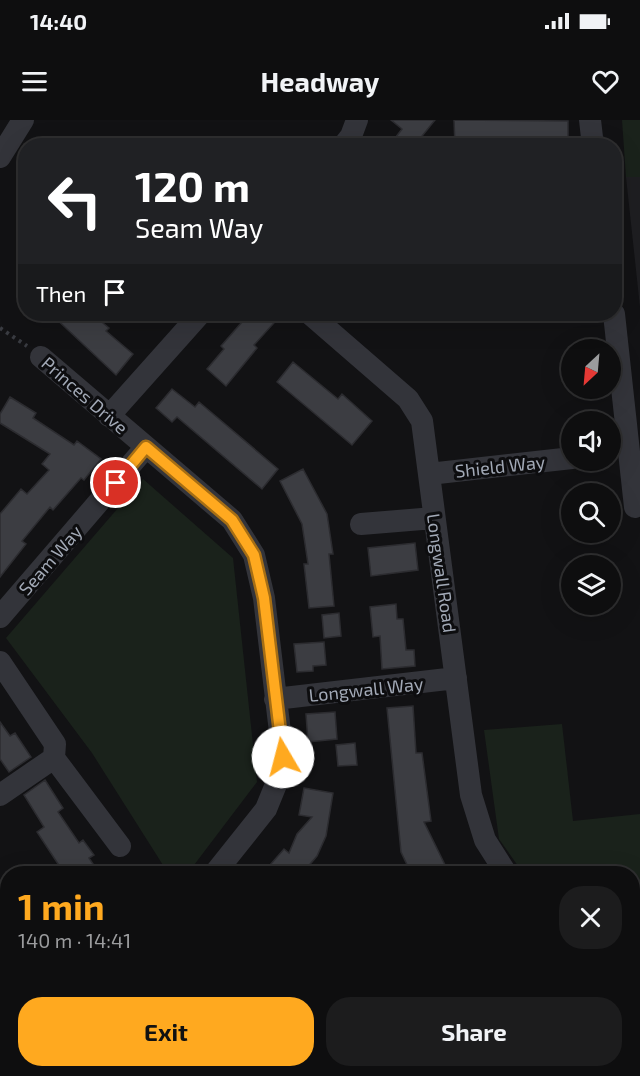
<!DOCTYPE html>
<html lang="en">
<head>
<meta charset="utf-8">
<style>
	:root { --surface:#0e0e0f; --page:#1c1c1d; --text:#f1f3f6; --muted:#9b9c9e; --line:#2e2e2f; --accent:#ffa91f }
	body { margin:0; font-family:"Exo 2",sans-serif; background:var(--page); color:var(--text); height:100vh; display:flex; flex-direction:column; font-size:22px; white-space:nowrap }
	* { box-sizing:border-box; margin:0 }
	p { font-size:20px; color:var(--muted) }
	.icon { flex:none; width:33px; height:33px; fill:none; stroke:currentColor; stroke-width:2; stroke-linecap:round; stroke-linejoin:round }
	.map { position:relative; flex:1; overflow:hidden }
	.details { position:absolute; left:0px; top:746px; width:640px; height:212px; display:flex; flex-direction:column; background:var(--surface); border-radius:24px 24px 0 0; box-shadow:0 6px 24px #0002,0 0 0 2px var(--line) }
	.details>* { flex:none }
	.banner { position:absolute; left:18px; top:18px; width:604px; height:183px; border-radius:24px; box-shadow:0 6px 24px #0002,0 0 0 2px var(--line); background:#202124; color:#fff; overflow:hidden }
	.needle { width:39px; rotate:206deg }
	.fabs { position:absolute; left:561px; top:219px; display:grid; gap:12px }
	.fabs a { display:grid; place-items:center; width:60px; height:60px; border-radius:50%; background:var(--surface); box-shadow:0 6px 24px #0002,0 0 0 2px var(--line); font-size:30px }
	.pin { position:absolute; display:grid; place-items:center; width:51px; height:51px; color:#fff; margin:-26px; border:3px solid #fff; border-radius:50%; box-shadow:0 2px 6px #0007 }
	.me { position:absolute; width:66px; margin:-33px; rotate:352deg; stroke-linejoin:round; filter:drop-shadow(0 0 4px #0008) }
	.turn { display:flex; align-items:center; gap:21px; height:126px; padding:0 18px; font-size:27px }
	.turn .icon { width:78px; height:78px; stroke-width:2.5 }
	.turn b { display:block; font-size:42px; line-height:51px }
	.then { display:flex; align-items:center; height:57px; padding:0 18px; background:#0003; gap:12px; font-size:22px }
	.round { display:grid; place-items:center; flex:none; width:63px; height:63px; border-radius:24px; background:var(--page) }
	.summary { display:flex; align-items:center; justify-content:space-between; height:102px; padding:0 18px }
	h1 { font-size:36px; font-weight:700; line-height:45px; color:var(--accent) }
	.button { display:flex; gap:12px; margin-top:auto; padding:12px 18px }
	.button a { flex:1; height:69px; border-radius:24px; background:var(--accent); color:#111; font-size:24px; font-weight:700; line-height:69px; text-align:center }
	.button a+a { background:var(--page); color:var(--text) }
	.status { display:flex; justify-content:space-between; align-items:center; height:42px; padding:0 30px; background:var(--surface); direction:ltr }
	.status svg { height:16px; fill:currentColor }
	header { display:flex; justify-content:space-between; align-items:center; height:78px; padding:0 18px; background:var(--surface); font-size:27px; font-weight:700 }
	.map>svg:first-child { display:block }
	.built { fill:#1e1e21 }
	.green { fill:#1a221b }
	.building { fill:#3c3d42; stroke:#2c2c30; stroke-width:1.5 }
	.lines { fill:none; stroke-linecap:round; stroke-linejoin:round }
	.path { stroke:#393b41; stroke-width:4; stroke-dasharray:3 4.5; stroke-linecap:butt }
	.minor { stroke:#33343a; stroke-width:22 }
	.route-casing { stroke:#a66e14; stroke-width:15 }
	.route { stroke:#ffa91f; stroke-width:10 }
	.labels { text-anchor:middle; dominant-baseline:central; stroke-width:6; stroke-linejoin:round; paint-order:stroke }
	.street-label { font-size:18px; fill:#a2a9b6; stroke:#0d0d0f }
</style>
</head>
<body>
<div class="status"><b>14:40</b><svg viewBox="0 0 49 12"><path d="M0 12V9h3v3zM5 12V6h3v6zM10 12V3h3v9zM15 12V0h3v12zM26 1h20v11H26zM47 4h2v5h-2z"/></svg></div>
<header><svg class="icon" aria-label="menu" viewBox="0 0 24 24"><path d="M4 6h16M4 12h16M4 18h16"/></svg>Headway<svg class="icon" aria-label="heart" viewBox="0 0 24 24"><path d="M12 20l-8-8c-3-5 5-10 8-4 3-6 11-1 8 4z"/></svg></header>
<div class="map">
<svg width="640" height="956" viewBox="0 0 640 956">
	<rect width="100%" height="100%" fill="#121214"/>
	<path class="built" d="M626,57H640V187Z"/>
	<path class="green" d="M622,0H640V57H626Z
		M143,359L233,438L257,662L188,753H168L92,633L6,518Z
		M562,604L573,701L640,694V920L633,910V753H523L499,719L484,610Z"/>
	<path class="building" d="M391,0H435L414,26H389L402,9Z
		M454,0L568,1V26H455Z
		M51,194H92L109,208L106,211L133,234L116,255Z
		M249,194H282L254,225L257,228L226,266L207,249L224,229L221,226Z
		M293,242L338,279L342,274L372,301L352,325L277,262Z
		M172,269L195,287L199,282L278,349L262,369L177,297L172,302L156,288Z
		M10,277L36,293L33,298L74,325L77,321L101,339L84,360L81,358L53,390L50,387L22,421L26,424L0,457V394L21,369L27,374L49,350L42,344L50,334L0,303V294Z
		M303,349L327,394L333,434H329L334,486L309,488L304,444H308L302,404L280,361Z
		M415,423L418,450L371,456L368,428Z
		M396,484L397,499H403L406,530H414L415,546L382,549L380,516L373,517L370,487Z
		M339,493L341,516L324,518L322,495Z
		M324,522L326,545L313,546V551L297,552L294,524Z
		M413,586L416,633H422L431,701L424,702L449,753H411L401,732L387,588Z
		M335,592L337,619L308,622L306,594Z
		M0,602L10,616L15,613L31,637L9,652L0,639Z
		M355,623L357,645L338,646L336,625Z
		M45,660L63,688L58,692L79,723L83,720L94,735L89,738L99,753H64L37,712L44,707L24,675Z
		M304,668L333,673L326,716L317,736L306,749L311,753H263L284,729L289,733L297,714L312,697L299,695Z"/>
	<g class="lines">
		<path class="path" d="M0,208L27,226"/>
		<path class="minor" d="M590,0L593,26
			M343,26L351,16L357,0
			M0,37L23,0
			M310,194L408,279L422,301L471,675L485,720L506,753
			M614,194L635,387
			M41,237L232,400L254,435L264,478L283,637L277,662L266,689L215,753
			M109,296L200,194
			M429,354L572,338
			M361,404L434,398
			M0,497L146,327
			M0,542L55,624L54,638L120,726
			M275,579L456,558
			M0,675L54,638
			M0,940L8,935
			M633,944L640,954
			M276,950L281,956"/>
	</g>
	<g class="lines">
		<g class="route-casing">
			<path id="route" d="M116,363L146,327L232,400L254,435L264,478L283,637"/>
		</g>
		<use href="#route" class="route"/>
	</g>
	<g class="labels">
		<g class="street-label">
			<text transform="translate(85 275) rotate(41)">Princes Drive</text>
			<text transform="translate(500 346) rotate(-6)">Shield Way</text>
			<text transform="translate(50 440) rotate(-49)">Seam Way</text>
			<text transform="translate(442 453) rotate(82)">Longwall Road</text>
			<text transform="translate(366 569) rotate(-6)">Longwall Way</text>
		</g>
	</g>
</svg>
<div class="fabs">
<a><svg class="needle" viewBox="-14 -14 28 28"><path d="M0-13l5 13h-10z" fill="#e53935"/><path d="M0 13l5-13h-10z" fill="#9b9c9e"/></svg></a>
<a><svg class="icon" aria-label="sound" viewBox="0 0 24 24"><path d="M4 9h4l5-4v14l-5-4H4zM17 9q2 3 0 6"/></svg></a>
<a><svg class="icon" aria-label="search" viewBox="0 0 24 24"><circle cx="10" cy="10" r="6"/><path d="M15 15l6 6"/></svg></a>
<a><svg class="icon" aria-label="layers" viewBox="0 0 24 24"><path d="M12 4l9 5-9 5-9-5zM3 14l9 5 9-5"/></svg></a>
</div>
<div class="pin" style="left:116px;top:363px;background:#d93025"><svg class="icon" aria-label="arrive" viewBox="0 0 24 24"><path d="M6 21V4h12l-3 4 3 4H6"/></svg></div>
<svg class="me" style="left:283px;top:637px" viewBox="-20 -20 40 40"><circle r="19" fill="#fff"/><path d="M0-13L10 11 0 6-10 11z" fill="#ffa91f"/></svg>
<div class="banner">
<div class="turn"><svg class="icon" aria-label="left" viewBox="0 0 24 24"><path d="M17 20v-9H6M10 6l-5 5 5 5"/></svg><div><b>120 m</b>Seam Way</div></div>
<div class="then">Then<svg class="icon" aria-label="arrive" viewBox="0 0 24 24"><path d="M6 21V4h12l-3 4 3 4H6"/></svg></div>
</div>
<section class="details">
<div class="summary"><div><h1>1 min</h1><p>140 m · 14:41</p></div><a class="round"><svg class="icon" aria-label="close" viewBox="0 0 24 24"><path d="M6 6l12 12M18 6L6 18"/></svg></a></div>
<div class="button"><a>Exit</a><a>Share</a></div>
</section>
</div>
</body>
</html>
